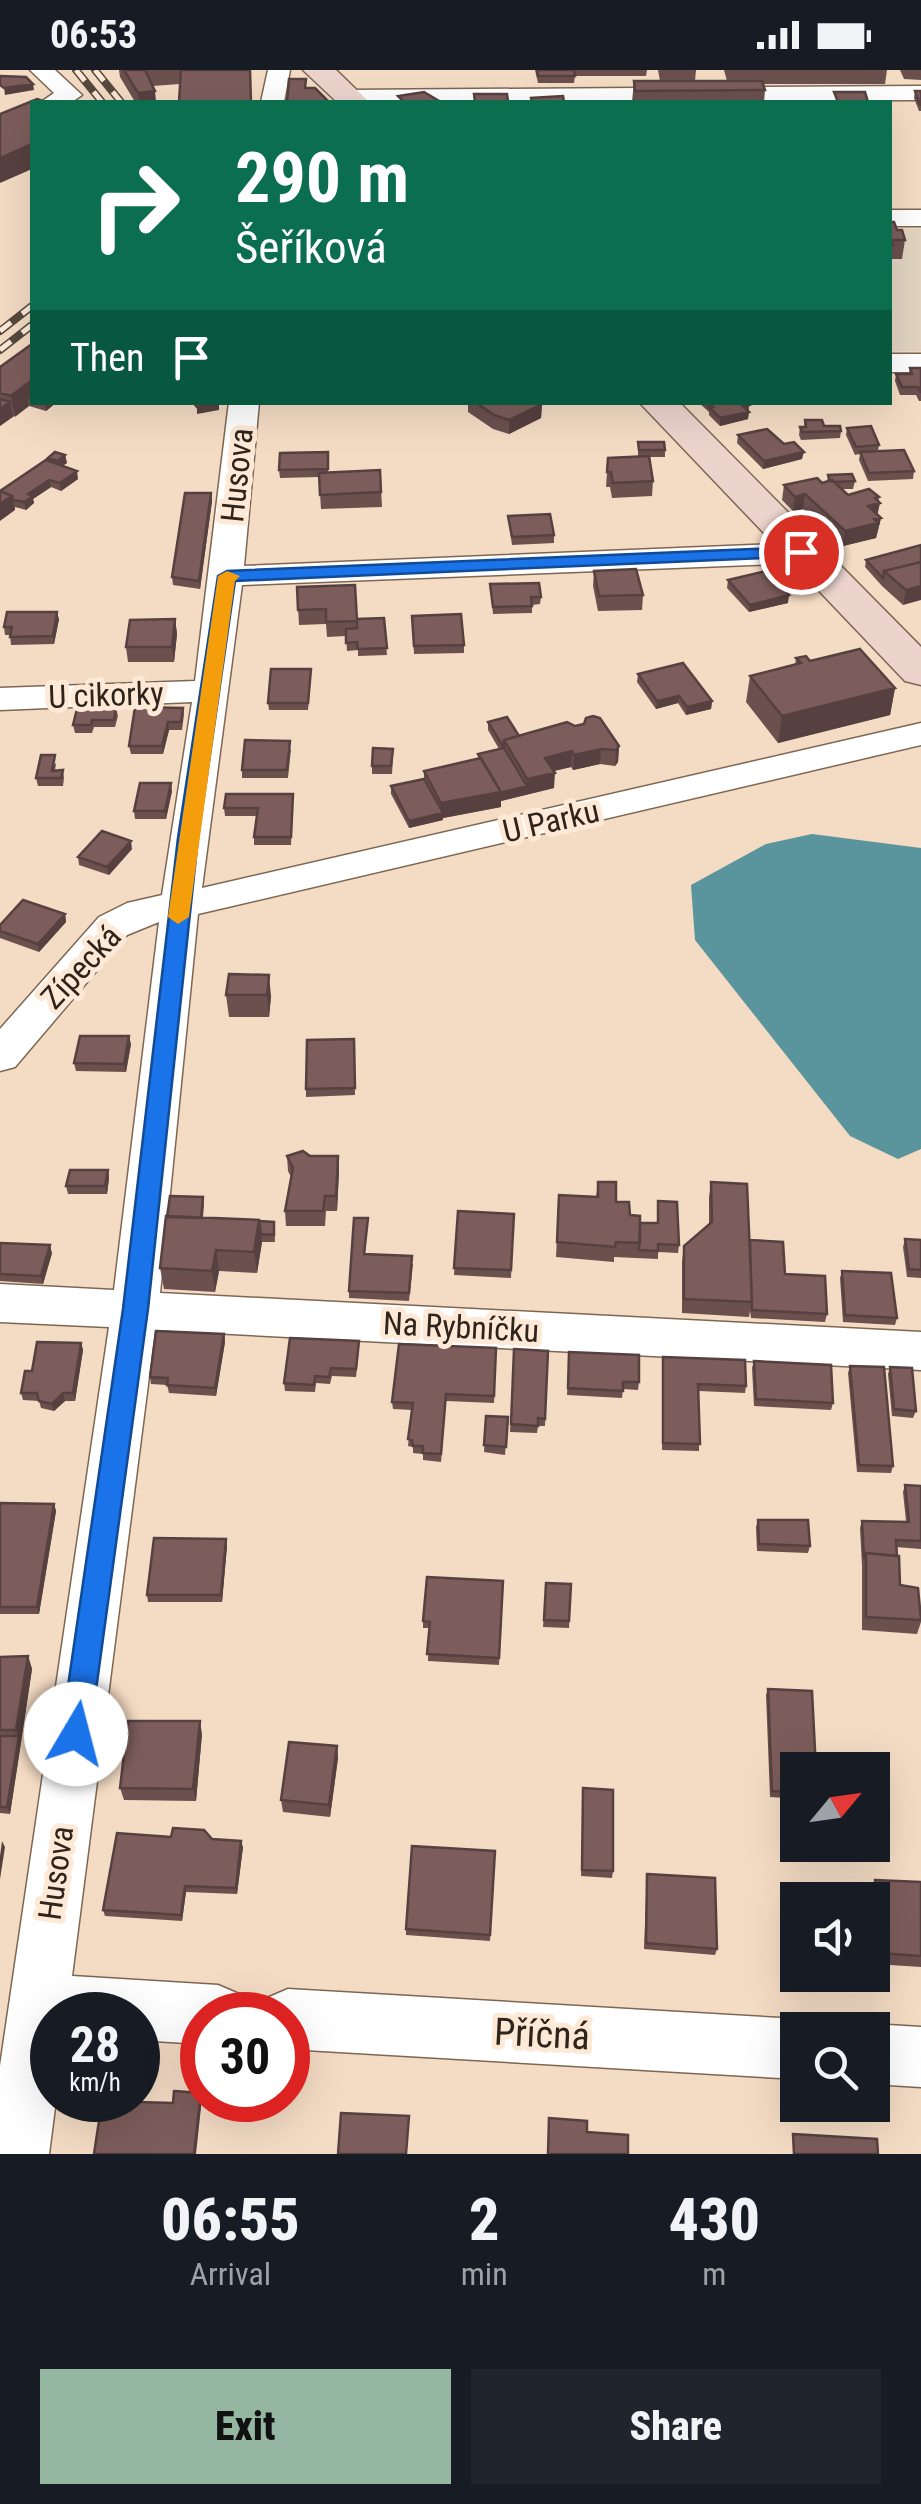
<!DOCTYPE html>
<html lang="en">
<head>
<meta charset="utf-8">
<style>
	:root { --surface:#171b24; --page:#20242c; --text:#f1f3f6; --muted:#9ea1a6; --accent:#95b7a1 }
	body { margin:0; font-family:"Roboto Condensed",sans-serif; background:var(--page); color:var(--text); height:100vh; display:flex; flex-direction:column; font-size:38px; white-space:nowrap }
	* { box-sizing:border-box; margin:0 }
	p { font-size:32px; color:var(--muted) }
	.icon { flex:none; width:55px; height:55px; fill:none; stroke:currentColor; stroke-width:2; stroke-linecap:round; stroke-linejoin:round }
	.map { position:relative; height:2084px; overflow:hidden }
	.sheet { display:flex; flex-direction:column; background:var(--surface); flex:1 }
	.sheet>* { flex:none }
	.top-card { position:absolute; left:30px; top:30px; width:862px; height:305px; border-radius:0px; box-shadow:0 10px 40px #0002; background:#0b6e4f; color:#fff; overflow:hidden }
	.needle { width:65px; rotate:61deg }
	.fabs { position:absolute; left:780px; top:1682px; display:grid; gap:20px }
	.fabs a { display:grid; place-items:center; width:110px; height:110px; border-radius:0px; background:var(--surface); box-shadow:0 10px 40px #0002; font-size:50px }
	.speed { position:absolute; left:30px; top:1922px; display:flex; gap:20px; font-size:50px; font-weight:700; text-align:center }
	.speed>* { display:grid; place-content:center; width:130px; height:130px; border-radius:50%; background:var(--surface); box-shadow:0 10px 40px #0002; line-height:1 }
	.speed small { font-size:25px; font-weight:400 }
	.speed .limit { border:15px solid #d22; background:#fff; color:#111 }
	.pin { position:absolute; display:grid; place-items:center; width:85px; height:85px; color:#fff; margin:-42px; border:5px solid #fff; border-radius:50%; box-shadow:0 2px 10px #0007 }
	.me { position:absolute; width:110px; margin:-55px; rotate:8deg; stroke-linejoin:round; filter:drop-shadow(0 0 8px #0008) }
	.turn { display:flex; align-items:center; gap:35px; height:210px; padding:0 40px; font-size:45px }
	.turn .icon { width:130px; height:130px; stroke-width:2.5 }
	.turn b { display:block; font-size:70px; line-height:85px }
	.then { display:flex; align-items:center; height:95px; padding:0 40px; background:#0003; gap:20px; font-size:38px }
	.eta { display:flex; justify-content:space-evenly; align-items:center; height:170px; text-align:center }
	.eta b { font-size:60px; font-weight:800; line-height:70px }
	.cta { display:flex; gap:20px; margin-top:auto; padding:20px 40px }
	.cta a { flex:1; height:115px; border-radius:0px; background:var(--accent); color:#111; font-size:40px; font-weight:800; line-height:115px; text-align:center }
	.cta a+a { background:var(--page); color:var(--text) }
	.status { display:flex; justify-content:space-between; align-items:center; height:70px; padding:0 50px; background:var(--surface); direction:ltr }
	.status svg { height:28px; fill:currentColor }
	.map>svg:first-child { display:block }
	.education { fill:#e2d4c1 }
	.water { fill:#5a949c }
	.lines { fill:none; stroke-linecap:round; stroke-linejoin:round }
	.street-casing { stroke:#7d6753; stroke-width:3 }
	.secondary-casing { stroke:#7d6753; stroke-width:3 }
	.street { fill:#fff; fill-rule:evenodd }
	.secondary { fill:#ecd4cd; fill-rule:evenodd }
	.rail-casing { stroke:#56493e; stroke-width:8 }
	.rail { stroke:#fee9d7; stroke-width:5; stroke-dasharray:14; stroke-linecap:butt }
	.wall { fill:#6b504e }
	.shaded-wall { fill:#574140 }
	.building { fill:#7c5d5b; stroke:#574140; stroke-width:2.5 }
	.route { fill:#1a73e8; stroke:#114b97; stroke-width:2.5 }
	.slow { fill:#f59e0b }
	.labels { text-anchor:middle; dominant-baseline:central; stroke-width:10; stroke-linejoin:round; paint-order:stroke }
	.street-label { font-size:32px; fill:#2e241c; stroke:#fee9d7 }
	.near-street-label { font-size:38px; fill:#2e241c; stroke:#fee9d7 }
</style>
</head>
<body>
<div class="status"><b>06:53</b><svg viewBox="0 0 49 12"><path d="M0 12V9h3v3zM5 12V6h3v6zM10 12V3h3v9zM15 12V0h3v12zM26 1h20v11H26zM47 4h2v5h-2z"/></svg></div>
<div class="map">
<svg width="921" height="2084" viewBox="0 0 921 2084">
	<rect width="100%" height="100%" fill="#f4dbc4"/>
	<path class="education" d="M890,159H921V281H890Z"/>
	<path class="water" d="M812,764L921,778V1079L898,1089L850,1066L695,870L691,815L766,774Z"/>
	<g class="lines">
		<g class="street-casing">
			<path id="street" d="M30,0H55L82,25L72,32H41L54,23Z
				M268,0H290L284,32H261Z
				M921,16V30L342,32L336,27L348,20Z
				M890,140H921V156H890Z
				M890,284H921V302H890Z
				M229,332H259L244,496L801,473L812,476L817,483L812,490L801,493L242,515L202,818L921,653V675L198,844L160,1223L921,1262V1300L155,1260L72,1906L218,1915L239,1924L248,1945H202V1974L138,1970V1945H52V2030H56L49,2084H0V1996L109,1257L0,1252V1214L114,1220L159,852L127,865L15,997L0,1001V959L99,847L127,833L162,825L192,632L0,640V618L195,611Z
				M288,1919L798,1949L820,1960H798V2009L288,1979V1945H260L267,1928Z
				M872,1954L921,1957V2017L872,2014V1960H857Z"/>
		</g>
		<g class="secondary-casing">
			<path id="secondary" d="M303,0H336L369,32H337Z
				M639,332H679L921,577V615L905,611Z"/>
		</g>
		<use href="#street" class="street"/>
		<use href="#secondary" class="secondary"/>
		<g class="rail-casing">
			<path id="rail" d="M76,0L102,32
				M95,0L121,32
				M0,261L32,236
				M0,280L32,255"/>
		</g>
		<use href="#rail" class="rail"/>
	</g>
	<path class="wall" d="M119,0H251L180,14L152,16L156,32H135L120,7Z
		M535,0H647L646,6H575L574,13H538Z
		M658,0H696L695,11H727L724,0H887L885,14H763L765,20L764,32H632L634,11H660Z
		M900,0H921V10L904,9Z
		M915,21H921V41H919L914,28Z
		M890,152L905,170L902,189H890V191Z
		M32,274V332H57L46,341L29,336L0,356V297Z
		M910,298H921V331H919L916,325H900L895,311L896,304H909Z
		M468,332H539L542,334L541,348L509,364L493,359L468,342Z
		M698,332H746L749,342L748,349L720,356L709,345V342Z
		M805,350L841,361L840,368L801,370L799,365L800,357H804Z
		M847,358L879,375L878,381L914,401L913,409L868,411L859,390L860,384L855,385L846,365Z
		M738,365L784,374L802,389L763,399L737,373Z
		M638,372L665,380V387H649L653,411L652,426L612,428L610,417H606L608,388L638,387Z
		M328,382V402L380,400L382,437L321,439L319,407L280,408L279,400Z
		M65,385L67,393L62,396L78,409L61,421L51,417L33,429L34,433L26,440L15,437V440L0,421L48,391V388Z
		M828,405L855,411L853,419H842L848,425L878,431V445L881,448L876,468L843,476L803,439L793,441L782,430L784,415L822,413L827,412Z
		M211,423L212,431L200,519L173,515L172,507Z
		M508,446L554,465V473L512,475Z
		M921,475L903,535L882,516L865,497L866,490Z
		M594,501L643,525L642,540L598,541L593,516Z
		M728,510L788,533L749,542L727,518Z
		M490,514L541,527L540,534L532,535V543L493,544Z
		M297,517L357,549L384,548L387,585L358,586V580L347,581L346,566L327,567L326,554L299,555Z
		M412,546L464,575V583L414,584Z
		M59,549L54,574L11,575L10,565H5L4,557Z
		M175,549L177,564L174,592H128L126,577Z
		M796,588L895,618L890,645L778,673L746,632L750,606L795,595Z
		M638,604L712,631L711,639L686,645L678,633L656,639L637,612Z
		M311,607L308,640H269L268,633Z
		M116,638L118,646L115,657H94L92,663H75L73,655Z
		M183,638L184,645L182,660H169L163,684H131L129,676Z
		M488,652L519,666L619,676L618,692L615,696L600,694L573,700L571,697L554,701V718L501,731V737L443,748V750L409,758L391,724V716L424,709V701L478,689V684L499,679L488,660Z
		M291,679L288,708H242V700Z
		M393,686L392,704H372V696Z
		M56,693L55,701L63,700L64,708L63,716H38L36,708Z
		M172,721L166,749H135L134,741Z
		M293,724L291,775H254V767L257,746H225L224,738Z
		M132,779L109,805L79,795L78,787Z
		M65,844L66,852L39,882L0,868V855Z
		M229,904L271,926L269,947H229L226,925Z
		M354,969L355,1025L306,1027V1019Z
		M131,974L126,1002L76,1001L74,993Z
		M287,1086H338L339,1101L337,1141H326L325,1156H286L285,1141L291,1107L288,1101Z
		M108,1100L109,1108L107,1124H68L66,1116Z
		M598,1112L630,1145L640,1153H657L658,1131L679,1175L678,1183L658,1182V1189L614,1187V1192L556,1187L559,1125L596,1127Z
		M711,1112L750,1171L827,1244L825,1252L751,1248L750,1241L749,1247L682,1243V1191L684,1176L709,1154V1127Z
		M203,1127L204,1135L203,1148L274,1152L275,1172H262L257,1203L219,1201L215,1222L164,1219L160,1198Z
		M458,1141L514,1144L511,1208L454,1205Z
		M368,1148L365,1184L413,1194L409,1231L349,1228V1221Z
		M905,1169L921,1170V1208L907,1207L903,1177Z
		M0,1173L52,1183L43,1214L0,1211Z
		M842,1201L897,1248L895,1255L843,1252L840,1208Z
		M224,1264L225,1272L216,1326L169,1323L167,1315L151,1314L150,1307Z
		M81,1273L83,1280L75,1331H65L54,1341L41,1338L39,1331L23,1330L21,1323L32,1301Z
		M496,1278L494,1333L446,1331L441,1392L423,1390V1384L413,1383V1377L408,1376L412,1340L393,1339L392,1332Z
		M359,1279L356,1307L332,1306L330,1314L316,1313L315,1322L285,1321L284,1313Z
		M514,1279L548,1281L545,1356H538L537,1363L510,1362Z
		M569,1282L639,1312L638,1320L623,1319L622,1328L567,1325Z
		M663,1287L746,1316L745,1323L699,1321V1381L662,1380Z
		M754,1291L833,1333L831,1340L754,1336L752,1298Z
		M850,1296L893,1396L891,1403L857,1402L848,1303Z
		M890,1297L916,1341L913,1348L892,1346L888,1304Z
		M486,1346L508,1347L505,1385L484,1382Z
		M905,1415L921,1416V1479L896,1477L900,1515L918,1518L921,1552L917,1564L862,1560V1496L860,1458L862,1451H906L903,1422Z
		M0,1433L54,1434L56,1441L39,1544H0Z
		M758,1450L810,1476L808,1483L757,1481L756,1457Z
		M227,1476L222,1532H148L147,1525Z
		M503,1511L499,1595L428,1591L429,1558H423V1551Z
		M546,1513L571,1514L569,1558L543,1557Z
		M28,1586L32,1599L10,1744L0,1743V1587Z
		M768,1619L798,1700V1729L770,1727L766,1625Z
		M202,1664L196,1731L124,1730L120,1718Z
		M337,1676L338,1688L330,1747L283,1742L281,1730Z
		M583,1724L613,1801L612,1808L581,1806Z
		M212,1769L243,1777L237,1824L186,1822L182,1851L105,1846L103,1840Z
		M495,1781L490,1871L406,1865V1859Z
		M647,1804L717,1879L715,1885L644,1879Z
		M875,1810L921,1812V1897L875,1894L872,1830H871L870,1821Z"/>
	<path class="shaded-wall" d="M33,14L34,20L5,25L4,18Z
		M155,21L156,32H139L138,23Z
		M32,74V99L0,113V88Z
		M32,310V330L28,328L29,336L15,347L11,326Z
		M10,332L13,346L0,356V339Z
		M45,332H57L46,341Z
		M219,332V340L197,344V337Z
		M542,334L541,348L509,364V350Z
		M749,335L748,349L720,356V348L743,336Z
		M804,382L802,389L763,399L764,391Z
		M65,385L67,393L59,398L58,391Z
		M77,401L78,409L61,421L60,413Z
		M49,410L51,417L33,429L34,433L26,440L24,432L28,424Z
		M211,423L212,431L200,519L199,511Z
		M805,424L803,439L793,441L795,427Z
		M12,426L15,440L0,451V434Z
		M879,427L878,433H880L877,447L868,436L875,428Z
		M881,448L876,468L843,476L845,461Z
		M921,516V530L903,535L906,520Z
		M789,525L788,533L749,542L750,535Z
		M57,542L59,549L54,574L53,566Z
		M175,549L177,564L174,592L172,577Z
		M895,618L890,645L778,673L782,646Z
		M679,626L678,633L656,639L657,631Z
		M712,631L711,639L686,645L687,637Z
		M168,652L169,660L163,684L162,676Z
		M619,676L618,692L615,696L616,680Z
		M601,679L600,694L573,700L574,685Z
		M572,681L571,697L545,703V688Z
		M555,703L554,718L501,731V737L443,748V750L409,758V751L441,743V733L527,716V709Z
		M171,713L172,721L166,749L165,741Z
		M131,771L132,779L109,805L107,797Z
		M65,844L66,852L39,882L38,874Z
		M269,905L271,926L269,947L267,925Z
		M129,966L131,974L126,1002L124,994Z
		M338,1086L339,1101L337,1141L336,1126Z
		M108,1100L109,1108L107,1124L105,1116Z
		M259,1150L262,1172L257,1203L254,1182Z
		M50,1175L52,1183L43,1214L41,1206Z
		M216,1180L219,1201L215,1222L212,1201Z
		M224,1264L225,1272L216,1326L215,1318Z
		M81,1273L83,1280L75,1331L73,1323Z
		M63,1323L65,1331L54,1341L52,1334Z
		M54,1434L56,1441L39,1544L37,1537Z
		M226,1469L227,1476L222,1532L221,1525Z
		M28,1586L32,1599L21,1673L16,1660Z
		M200,1651L202,1664L196,1731L193,1719Z
		M19,1666L21,1673L10,1744L7,1737Z
		M337,1676L338,1688L330,1747L329,1735Z
		M2,1771L5,1777L0,1809V1786Z
		M241,1771L243,1777L237,1824L236,1818Z
		M185,1816L186,1822L182,1851L181,1845Z
		M201,2023L202,2028L196,2084H194Z"/>
	<path class="building" d="M124,0H145L155,21L138,23Z
		M181,0H250L251,32H179Z
		M537,0H574L575,6H538Z
		M0,6L26,7L33,14L4,18L0,15Z
		M289,9H306L305,18H315L329,32H287Z
		M634,11H762L765,20L635,21Z
		M915,21H921V35H920Z
		M424,22L439,31L436,32H404L398,26Z
		M834,22H865L868,32H838Z
		M474,24H507L508,32H475Z
		M563,26L564,32H532L531,28Z
		M37,29L45,32H32V74L0,88V44Z
		M890,152H894L897,160H902L905,170H891L893,175H890Z
		M32,274V310L11,326L0,323V297Z
		M910,298H921V323L918,317H902L896,304H912Z
		M0,329L10,332L0,339Z
		M193,332H217L197,337Z
		M475,332H539L542,334L509,350L494,345Z
		M708,332H746L749,335L743,336L749,342L720,348L709,337H713Z
		M805,350H822L824,356H840L841,361L802,362L800,357H806Z
		M871,356L879,375L856,377L847,358Z
		M767,359L784,374L794,372L804,382L764,391L738,365Z
		M638,372H664L665,380H639Z
		M904,380L914,401L869,403L860,382Z
		M55,382L65,385L58,391L48,388Z
		M328,382V399L279,400L280,383Z
		M649,386L653,411L613,413L611,402H607L608,388Z
		M46,390L77,401L60,413L49,410L28,424L33,426L24,432L13,430L12,426L0,421Z
		M380,400L381,422L320,425L319,403Z
		M852,404L855,411L834,412L830,411L828,405Z
		M817,408L822,413L832,410L848,425L869,419L879,427L875,428L880,433L868,436L881,448L874,449L878,453L845,461L805,424L795,427L784,415Z
		M0,421L12,426L0,434Z
		M185,423H211L199,511L172,507Z
		M550,444L554,465L512,467L508,446Z
		M921,475V492L884,501L883,508L866,490Z
		M921,492V516L906,520L884,501Z
		M636,499L643,525L599,526L594,501Z
		M766,501L789,525L750,535L728,510Z
		M539,513L541,527H531L532,536L493,537L490,514Z
		M355,515L357,551L326,552V539L298,540L297,517Z
		M7,542H57L53,566L10,567L12,557H4Z
		M461,544L464,575L414,576L412,546Z
		M384,548L387,578L358,579L357,572L346,573V559L357,558V549Z
		M175,549L172,577H126L130,550Z
		M860,579L895,618L782,646L750,606L801,593L796,588L806,586L810,591Z
		M683,593L712,631L687,637L679,626L657,631L638,604Z
		M271,599H311L308,633H268Z
		M135,637L183,638L181,652H168L162,676H129Z
		M116,638L114,650H92L91,655H73L77,639Z
		M593,646L600,648L619,676L616,680L601,679L574,685L572,681L545,688L555,703L527,709L504,670L567,652L575,656L584,654L586,648Z
		M507,647L519,666L504,670V678L488,652Z
		M245,670L290,671L287,700H242Z
		M373,678L393,679L391,696H372Z
		M504,678L527,716L500,723L501,722L478,684Z
		M41,685H55L52,701L63,700L61,708H36Z
		M481,688L501,722L441,733L424,701Z
		M424,709L443,743L409,751L391,716Z
		M140,713H171L165,741H134Z
		M226,724H293L291,767H254L258,738H224Z
		M102,761L131,771L107,797L78,787Z
		M23,830L65,844L38,874L0,861V855Z
		M229,904L269,905L267,925H226Z
		M80,966H129L124,994L74,993Z
		M354,969L355,1018L306,1019L307,970Z
		M303,1081L310,1086H338L336,1126H325L323,1141H285L293,1098L287,1086Z
		M70,1100H108L105,1116H66Z
		M598,1112H616V1132H629L630,1145L640,1146V1173L616,1172L615,1177L557,1172L559,1125L598,1127Z
		M711,1112L747,1114L752,1232L684,1229V1176L712,1152Z
		M170,1126L203,1127L201,1148L167,1147Z
		M658,1131L677,1132L679,1175L658,1174V1181L639,1180L640,1153H658Z
		M458,1141L514,1144L511,1200L454,1198Z
		M166,1146L259,1150L254,1182L216,1180L212,1201L160,1198Z
		M354,1148H368L364,1184L412,1186L409,1223L349,1221Z
		M259,1151L274,1152V1165L261,1164Z
		M905,1169L921,1170V1200L909,1199Z
		M750,1170L783,1172L785,1204L825,1206L827,1244L752,1240Z
		M0,1173L50,1175L41,1206L0,1204Z
		M842,1201L891,1203L897,1248L845,1245Z
		M156,1261L224,1264L215,1318L167,1315L168,1308L150,1307Z
		M290,1268L359,1271L356,1299L331,1298L329,1307L315,1306L314,1315L284,1313Z
		M37,1272L81,1273L73,1323H63L52,1334L39,1331L37,1323H21L25,1301H32Z
		M399,1274L496,1278L494,1326L446,1324L441,1384L423,1383V1376H413L412,1370L408,1369L413,1333L392,1332Z
		M514,1279L548,1281L545,1349L538,1348V1356L511,1354Z
		M569,1282L639,1285V1312H623V1321L568,1318Z
		M663,1287L745,1290L746,1316L698,1314L700,1374L663,1373Z
		M754,1291L831,1295L833,1333L756,1329Z
		M850,1296L884,1297L893,1396L859,1395Z
		M890,1297L912,1298L916,1341L894,1339Z
		M486,1346L508,1347L506,1377L484,1375Z
		M905,1415L921,1416V1471L896,1470L897,1486L866,1483L864,1489L862,1451L909,1452Z
		M0,1433L54,1434L37,1537H0Z
		M758,1450H808L810,1476L759,1474Z
		M154,1468L226,1469L221,1525H147Z
		M866,1483L899,1486L900,1515L918,1518L921,1550L866,1547Z
		M427,1507L503,1511L499,1588L427,1584L430,1552L423,1551Z
		M546,1513L571,1514L569,1551L544,1550Z
		M28,1586L16,1660H0V1587Z
		M768,1619L812,1621L816,1700H798V1722L772,1721Z
		M128,1651H200L193,1719L120,1718Z
		M0,1666H19L7,1737H0Z
		M289,1672L337,1676L329,1735L281,1730Z
		M583,1718L613,1720V1801L582,1800Z
		M173,1758L204,1760L212,1769L241,1771L236,1818L185,1816L181,1845L103,1840L117,1763L171,1767Z
		M412,1776L495,1781L490,1865L406,1859Z
		M647,1804L715,1808L717,1879L646,1873Z
		M875,1810L921,1812V1886L880,1883Z
		M174,2021L201,2023L194,2084H94L102,2031L173,2033Z
		M341,2043L409,2046L406,2084H338Z
		M549,2048L587,2051V2062L628,2065V2084H548Z
		M793,2064L877,2069L878,2084H794Z"/>
	<path class="route" d="M801,477L807,479V486L235,511L198,768L148,1239L90,1664L86,1674L76,1678L65,1674L61,1664L123,1239L178,768L218,506L227,501Z"/>
	<path class="slow" d="M227,501L240,506L235,511L189,847L178,854L168,847L218,506Z"/>
	<g class="labels">
		<g class="street-label">
			<text transform="translate(237 405) rotate(-84)">Husova</text>
			<text transform="translate(106 625) rotate(-2)">U cikorky</text>
			<text transform="translate(551 751) rotate(-13)">U Parku</text>
			<text transform="translate(81 897) rotate(-47)">Zípecká</text>
			<text transform="translate(461 1257) rotate(3)">Na Rybníčku</text>
			<text transform="translate(56 1803) rotate(-82)">Husova</text>
		</g>
		<g class="near-street-label">
			<text transform="translate(542 1964) rotate(3)">Příčná</text>
		</g>
	</g>
</svg>
<div class="fabs">
<a><svg class="needle" viewBox="-14 -14 28 28"><path d="M0-13l5 13h-10z" fill="#e53935"/><path d="M0 13l5-13h-10z" fill="#9ea1a6"/></svg></a>
<a><svg class="icon" aria-label="sound" viewBox="0 0 24 24"><path d="M4 9h4l5-4v14l-5-4H4zM17 9q2 3 0 6"/></svg></a>
<a><svg class="icon" aria-label="search" viewBox="0 0 24 24"><circle cx="10" cy="10" r="6"/><path d="M15 15l6 6"/></svg></a>
</div>
<div class="speed"><div>28<small>km/h</small></div><div class="limit">30</div></div>
<div class="pin" style="left:801px;top:482px;background:#d93025"><svg class="icon" aria-label="arrive" viewBox="0 0 24 24"><path d="M6 21V4h12l-3 4 3 4H6"/></svg></div>
<svg class="me" style="left:76px;top:1664px" viewBox="-20 -20 40 40"><circle r="19" fill="#fff"/><path d="M0-13L10 11 0 6-10 11z" fill="#1a73e8"/></svg>
<div class="top-card">
<div class="turn"><svg class="icon" aria-label="right" viewBox="0 0 24 24"><path d="M7 20v-9h11M14 6l5 5-5 5"/></svg><div><b>290 m</b>Šeříková</div></div>
<div class="then">Then<svg class="icon" aria-label="arrive" viewBox="0 0 24 24"><path d="M6 21V4h12l-3 4 3 4H6"/></svg></div>
</div>
</div>
<section class="sheet">
<div class="eta">
<div><b>06:55</b><p>Arrival</p></div>
<div><b>2</b><p>min</p></div>
<div><b>430</b><p>m</p></div>
</div>
<div class="cta"><a>Exit</a><a>Share</a></div>
</section>
</body>
</html>
